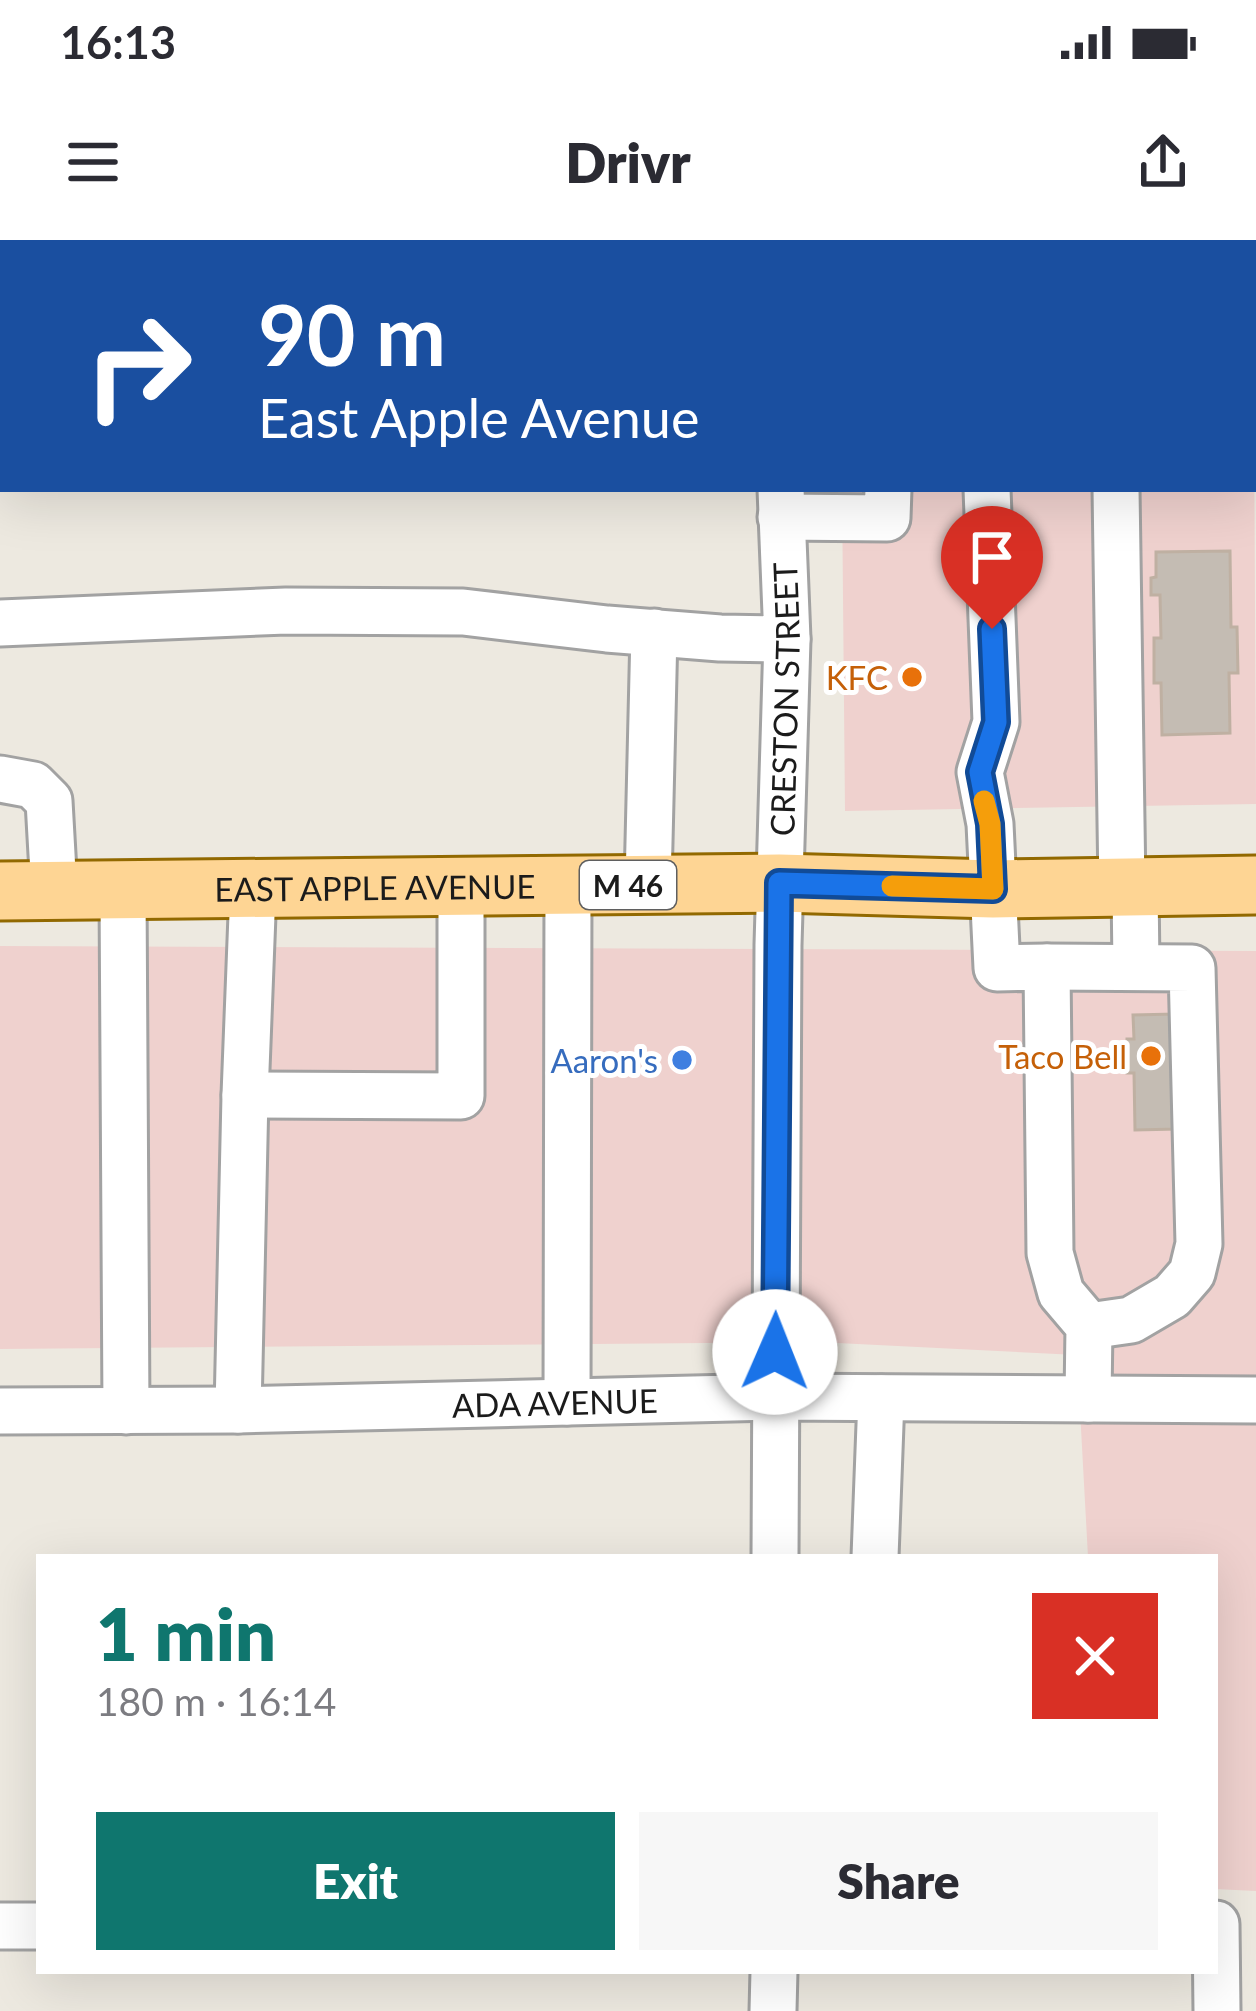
<!DOCTYPE html>
<html lang="en">
<head>
<meta charset="utf-8">
<style>
	:root { --surface:#fff; --page:#f7f7f7; --text:#2b2b33; --muted:#7c7c81; --accent:#0f766e }
	body { margin:0; font-family:Lato,sans-serif; background:var(--page); color:var(--text); height:100vh; display:flex; flex-direction:column; font-size:45px; white-space:nowrap }
	* { box-sizing:border-box; margin:0 }
	p { font-size:39px; color:var(--muted) }
	.icon { flex:none; width:66px; height:66px; fill:none; stroke:currentColor; stroke-width:2; stroke-linecap:round; stroke-linejoin:round }
	.map { position:relative; flex:1; overflow:hidden }
	.sheet { position:absolute; left:36px; top:1314px; width:1182px; height:420px; display:flex; flex-direction:column; background:var(--surface); border-radius:0px; box-shadow:0 12px 48px #0002 }
	.sheet>* { flex:none }
	.guide { position:absolute; left:0px; top:0px; width:1257px; height:252px; box-shadow:0 12px 48px #0002; background:#1a4fa0; color:#fff; overflow:hidden }
	.pin { position:absolute; display:grid; place-items:center; width:102px; height:102px; color:#fff; margin:-123px -51px; border-radius:50% 50% 50% 0; rotate:-45deg; box-shadow:0 0 12px #0007 }
	.pin .icon { rotate:45deg }
	.me { position:absolute; width:132px; margin:-66px; rotate:1deg; stroke-linejoin:round; filter:drop-shadow(0 0 9px #0008) }
	.turn { display:flex; align-items:center; gap:42px; height:252px; padding:0 60px; font-size:54px }
	.turn .icon { width:156px; height:156px; stroke-width:2.5 }
	.turn b { display:block; font-size:84px; line-height:102px }
	.round { display:grid; place-items:center; flex:none; width:126px; height:126px; border-radius:0px; background:var(--page) }
	.summary { display:flex; align-items:center; justify-content:space-between; height:204px; padding:0 60px }
	h1 { font-size:72px; font-weight:800; line-height:90px; color:var(--accent) }
	.cta { display:flex; gap:24px; margin-top:auto; padding:24px 60px }
	.cta a { flex:1; height:138px; border-radius:0px; background:var(--accent); color:#fff; font-size:48px; font-weight:800; line-height:138px; text-align:center }
	.cta a+a { background:var(--page); color:var(--text) }
	.status { display:flex; justify-content:space-between; align-items:center; height:84px; padding:0 60px; background:var(--surface); direction:ltr }
	.status svg { height:33px; fill:currentColor }
	header { display:flex; justify-content:space-between; align-items:center; height:156px; padding:0 60px; background:var(--surface); font-size:54px; font-weight:800 }
	.map>svg:first-child { display:block }
	.commercial { fill:#efd1ce }
	.building { fill:#c4bcb3; stroke:#bfb0a2; stroke-width:3 }
	.lines { fill:none; stroke-linecap:round; stroke-linejoin:round }
	.minor-casing { stroke:#a2a2a2; stroke-width:51 }
	.major-casing { stroke:#926900; stroke-width:63 }
	.minor { stroke:#fff; stroke-width:45 }
	.major { stroke:#fed594; stroke-width:57 }
	.route-casing { stroke:#114b97; stroke-width:30 }
	.route { stroke:#1a73e8; stroke-width:21 }
	.slow { stroke:#f59e0b; stroke-width:21 }
	.food-dot { fill:#e8710a; stroke:#fff; stroke-width:4.5 }
	.shop-dot { fill:#3f7fe0; stroke:#fff; stroke-width:4.5 }
	.labels { text-anchor:middle; dominant-baseline:central; stroke-width:10; stroke-linejoin:round; paint-order:stroke }
	.shield { fill:#fff; stroke:#5f5f5f; stroke-width:3 }
	.shield-label { font-size:30px; font-weight:bold; fill:#1b1b1b }
	.food-label { font-size:33px; fill:#c56008; stroke:#fff; text-anchor:end }
	.street-label { font-size:33px; fill:#1b1b1b; stroke:#fff }
	.shop-label { font-size:33px; fill:#366cbe; stroke:#fff; text-anchor:end }
</style>
</head>
<body>
<div class="status"><b>16:13</b><svg viewBox="0 0 49 12"><path d="M0 12V9h3v3zM5 12V6h3v6zM10 12V3h3v9zM15 12V0h3v12zM26 1h20v11H26zM47 4h2v5h-2z"/></svg></div>
<header><svg class="icon" aria-label="menu" viewBox="0 0 24 24"><path d="M4 6h16M4 12h16M4 18h16"/></svg>Drivr<svg class="icon" aria-label="share" viewBox="0 0 24 24"><path d="M12 15V3M7 8l5-5 5 5M5 13v7h14v-7"/></svg></header>
<div class="map">
<svg width="1256" height="1771" viewBox="0 0 1256 1771">
	<rect width="100%" height="100%" fill="#ede9e0"/>
	<path class="commercial" d="M1254,166L1256,564L845,571L842,249H1254Z
		M0,706L1256,711V1651L1215,1649V1317H1088L1077,1115L817,1102L0,1109Z"/>
	<path class="building" d="M1230,311L1231,387H1237L1238,433H1229L1230,493L1162,495L1161,443H1154V398H1161L1160,355H1151V338L1156,337V312Z
		M1175,774L1177,889L1135,890L1134,833H1127V799H1134L1133,775Z"/>
	<g class="lines">
		<g class="minor-casing">
			<g id="minor">
				<path d="M780,3V0"/>
				<path d="M1254,101H1256"/>
				<path d="M0,119H3"/>
				<path d="M1254,190H1256"/>
				<path d="M987,249L996,482L980,532L990,584L997,728L1047,727L1050,1013L1061,1053L1089,1086L1088,1159"/>
				<path d="M1116,249L1122,648"/>
				<path d="M781,277L887,278L888,249"/>
				<path d="M0,383L286,371L463,372L607,389L720,398L787,399"/>
				<path d="M0,539L33,545L49,561L54,650"/>
				<path d="M648,644L654,392"/>
				<path d="M1135,647L1136,727"/>
				<path d="M123,650L126,1171"/>
				<path d="M1047,727L1192,728L1199,1004L1192,1033L1172,1056L1131,1080L1089,1086"/>
				<path d="M245,855L461,856V647"/>
				<path d="M567,1162L568,646"/>
				<path d="M238,1170L245,855L253,649"/>
				<path id="s1" d="M0,1171L238,1170L774,1157L1256,1160"/>
				<path id="s2" d="M775,1317L778,705L787,399L781,249"/>
				<path d="M875,1317L881,1158"/>
				<path d="M1216,1684L1217,1771"/>
				<path d="M0,1686H39"/>
				<path d="M773,1771L774,1731"/>
			</g>
		</g>
		<g class="major-casing">
			<g id="major">
				<path id="s3" d="M0,651L779,643L993,649L1256,645"/>
			</g>
		</g>
		<use href="#minor" class="minor"/>
		<use href="#major" class="major"/>
	</g>
	<g class="lines">
		<g class="route-casing">
			<path id="route" d="M775,1112L779,643L993,649L990,584L980,532L996,482L992,389"/>
		</g>
		<use href="#route" class="route"/>
		<path class="slow" d="M892,646L993,649L990,584L984,561"/>
	</g>
	<g class="food-dot">
		<circle cx="912" cy="437" r="12"/>
		<circle cx="1151" cy="816" r="12"/>
	</g>
	<circle class="shop-dot" cx="682" cy="820" r="12"/>
	<g class="labels">
		<rect class="shield" x="580" y="621" width="96" height="48" rx="9"/>
		<g class="shield-label">
			<text x="628" y="645">M 46</text>
		</g>
		<g class="food-label">
			<text x="888" y="437">KFC</text>
			<text x="1127" y="816">Taco Bell</text>
		</g>
		<g class="street-label">
			<text stroke="none"><textPath href="#s2" startOffset="858">CRESTON STREET</textPath></text>
			<text stroke="none"><textPath href="#s3" startOffset="375">EAST APPLE AVENUE</textPath></text>
			<text stroke="none"><textPath href="#s1" startOffset="555">ADA AVENUE</textPath></text>
		</g>
		<g class="shop-label">
			<text x="658" y="820">Aaron's</text>
		</g>
	</g>
</svg>
<div class="pin" style="left:992px;top:389px;background:#d93025"><svg class="icon" aria-label="arrive" viewBox="0 0 24 24"><path d="M6 21V4h12l-3 4 3 4H6"/></svg></div>
<svg class="me" style="left:775px;top:1112px" viewBox="-20 -20 40 40"><circle r="19" fill="#fff"/><path d="M0-13L10 11 0 6-10 11z" fill="#1a73e8"/></svg>
<div class="guide">
<div class="turn"><svg class="icon" aria-label="right" viewBox="0 0 24 24"><path d="M7 20v-9h11M14 6l5 5-5 5"/></svg><div><b>90 m</b>East Apple Avenue</div></div>
</div>
<section class="sheet">
<div class="summary"><div><h1>1 min</h1><p>180 m · 16:14</p></div><a class="round" style="background:#d93025;color:#fff"><svg class="icon" aria-label="close" viewBox="0 0 24 24"><path d="M6 6l12 12M18 6L6 18"/></svg></a></div>
<div class="cta"><a>Exit</a><a>Share</a></div>
</section>
</div>
</body>
</html>
